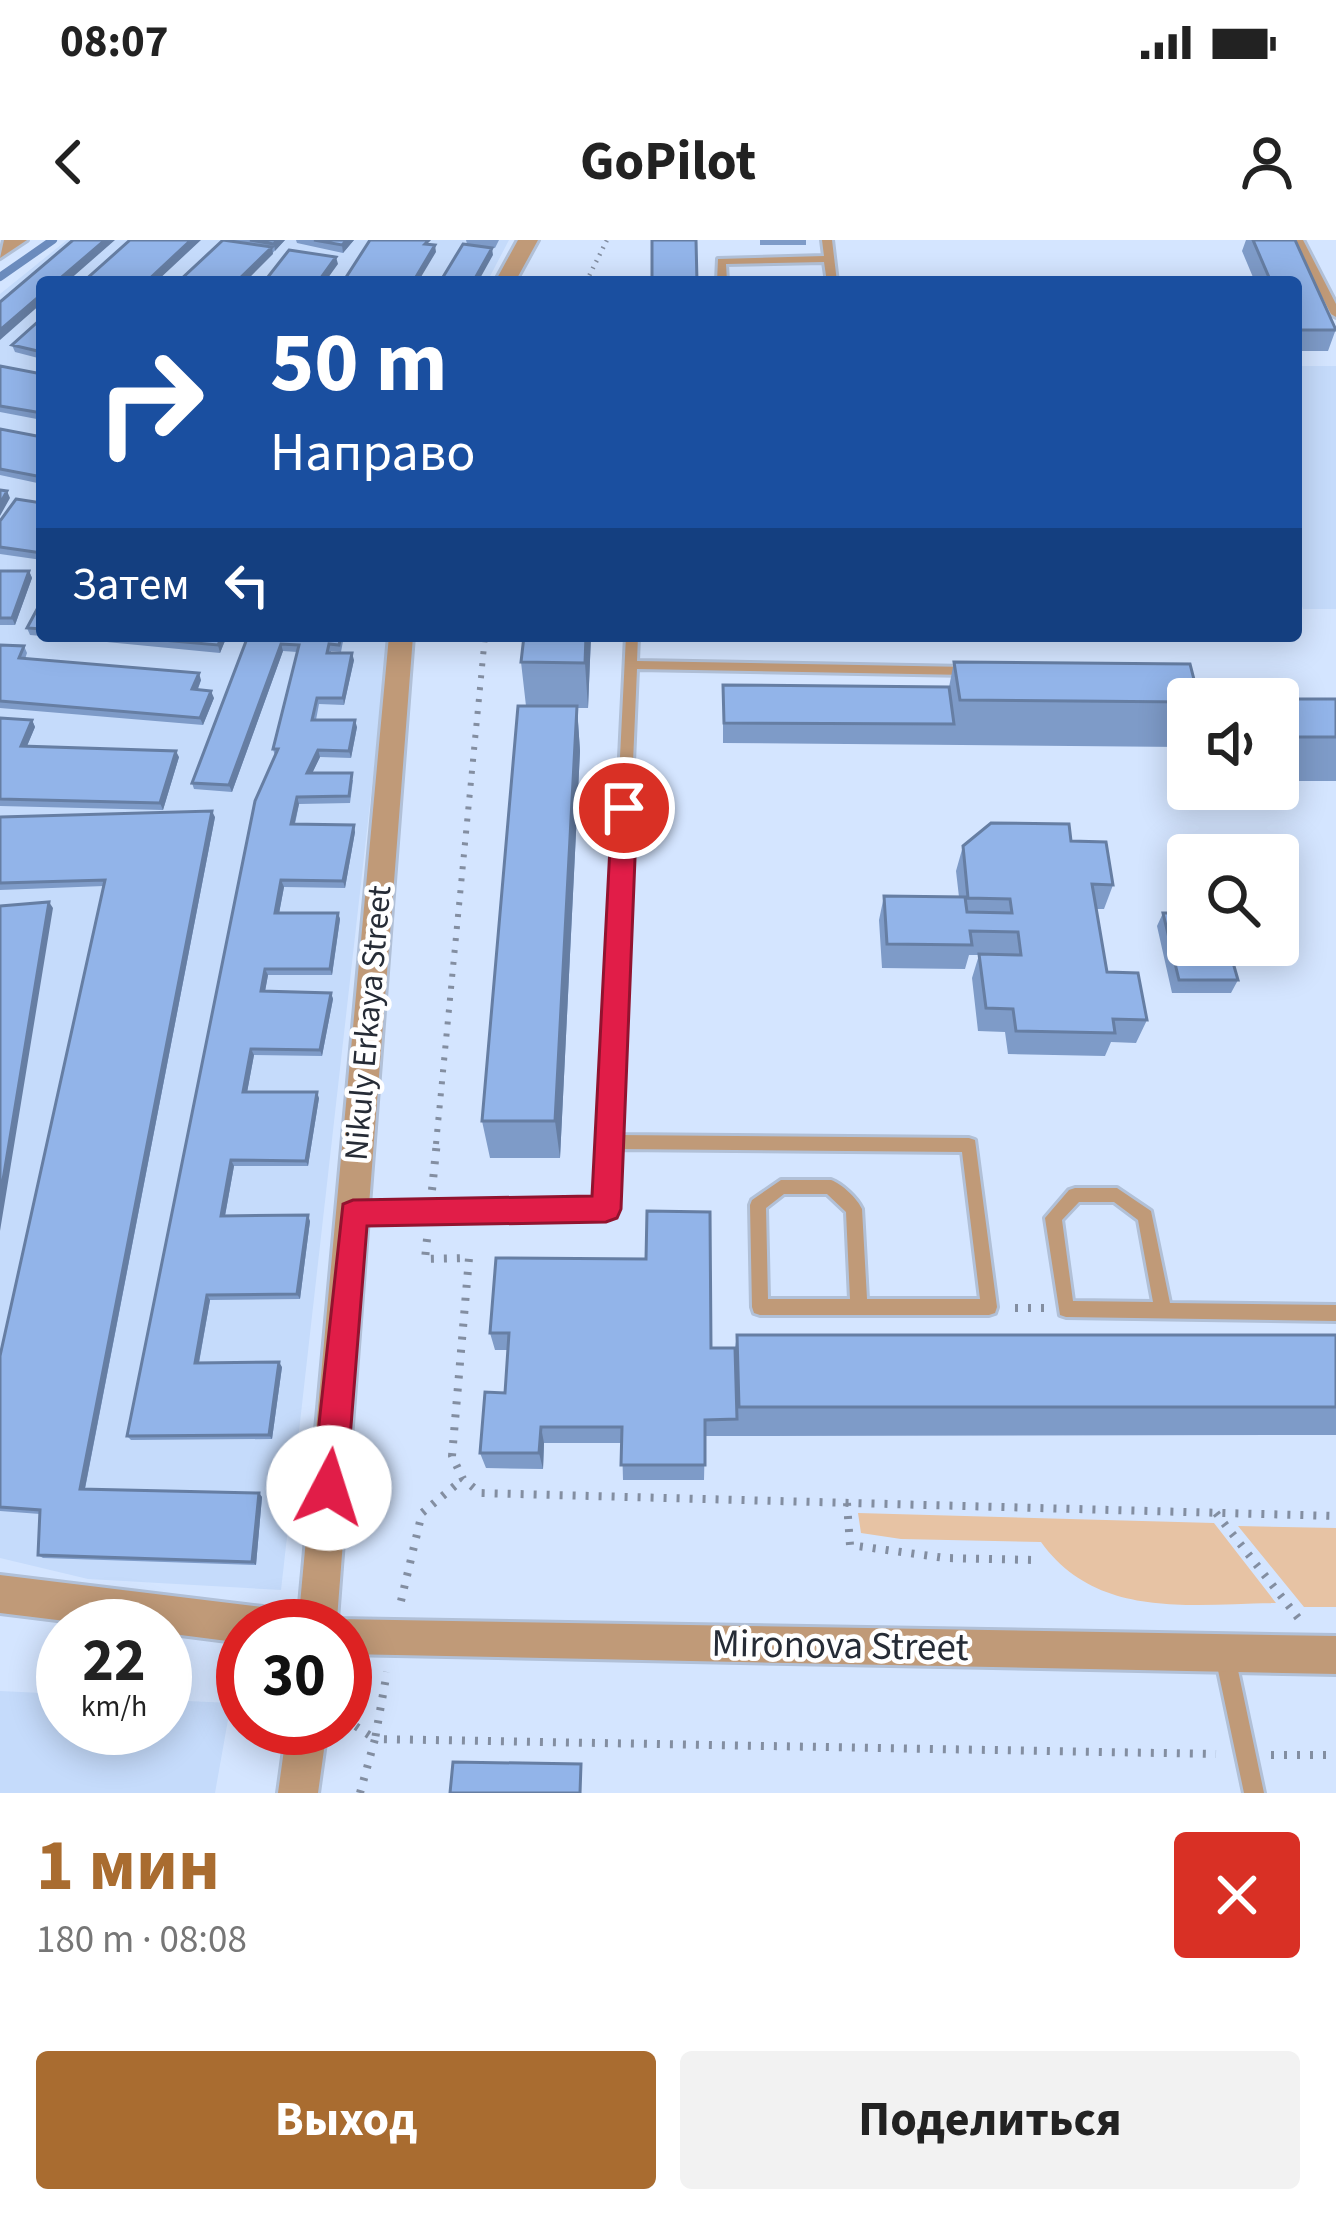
<!DOCTYPE html>
<html lang="ru">
<head>
<meta charset="utf-8">
<style>
	:root { --surface:#fff; --page:#f2f2f2; --text:#222; --muted:#767676; --accent:#a96c30 }
	body { margin:0; font-family:"Source Sans 3",sans-serif; background:var(--page); color:var(--text); height:100vh; display:flex; flex-direction:column; font-size:45px; white-space:nowrap }
	* { box-sizing:border-box; margin:0 }
	p { font-size:39px; color:var(--muted) }
	.icon { flex:none; width:66px; height:66px; fill:none; stroke:currentColor; stroke-width:2; stroke-linecap:round; stroke-linejoin:round }
	.map { position:relative; height:1553px; overflow:hidden }
	.sheet { display:flex; flex-direction:column; background:var(--surface); flex:1 }
	.sheet>* { flex:none }
	.hud { position:absolute; left:36px; top:36px; width:1266px; height:366px; border-radius:12px; box-shadow:0 6px 30px #0003; background:#1a4fa0; color:#fff; overflow:hidden }
	.controls { position:absolute; left:1167px; top:438px; display:grid; gap:24px }
	.controls a { display:grid; place-items:center; width:132px; height:132px; border-radius:12px; background:var(--surface); box-shadow:0 6px 30px #0003; font-size:60px }
	.speed { position:absolute; left:36px; top:1359px; display:flex; gap:24px; font-size:60px; font-weight:700; text-align:center }
	.speed>* { display:grid; place-content:center; width:156px; height:156px; border-radius:50%; background:var(--surface); box-shadow:0 6px 30px #0003; line-height:1 }
	.speed small { font-size:30px; font-weight:400 }
	.speed .limit { border:18px solid #d22; background:#fff; color:#111 }
	.pin { position:absolute; display:grid; place-items:center; width:102px; height:102px; color:#fff; margin:-51px; border:6px solid #fff; border-radius:50%; box-shadow:0 3px 12px #0007 }
	.me { position:absolute; width:132px; margin:-66px; rotate:5deg; stroke-linejoin:round; filter:drop-shadow(0 0 9px #0008) }
	.turn { display:flex; align-items:center; gap:42px; height:252px; padding:0 36px; font-size:54px }
	.turn .icon { width:156px; height:156px; stroke-width:2.5 }
	.turn b { display:block; font-size:84px; line-height:102px }
	.then { display:flex; align-items:center; height:114px; padding:0 36px; background:#0003; gap:24px; font-size:45px }
	.round { display:grid; place-items:center; flex:none; width:126px; height:126px; border-radius:12px; background:var(--page) }
	.headline { display:flex; align-items:center; justify-content:space-between; height:204px; padding:0 36px }
	h1 { font-size:72px; font-weight:700; line-height:90px; color:var(--accent) }
	.button { display:flex; gap:24px; margin-top:auto; padding:24px 36px }
	.button a { flex:1; height:138px; border-radius:12px; background:var(--accent); color:#fff; font-size:48px; font-weight:700; line-height:138px; text-align:center }
	.button a+a { background:var(--page); color:var(--text) }
	.status { display:flex; justify-content:space-between; align-items:center; height:84px; padding:0 60px; background:var(--surface); direction:ltr }
	.status svg { height:33px; fill:currentColor }
	header { display:flex; justify-content:space-between; align-items:center; height:156px; padding:0 36px; background:var(--surface); font-size:54px; font-weight:700 }
	.map>svg:first-child { display:block }
	.built { fill:#c5dbfb }
	.green { fill:#e7c3a4 }
	.lines { fill:none; stroke-linecap:round; stroke-linejoin:round }
	.stream { stroke:#6b8bbd; stroke-width:8 }
	.service-casing { stroke:#b1c0d7; stroke-width:6 }
	.minor-casing { stroke:#b1c0d7; stroke-width:6 }
	.path-far2 { stroke:#838ea1; stroke-width:4.5; stroke-dasharray:1.5 6; stroke-linecap:butt }
	.path-far1 { stroke:#838ea1; stroke-width:6; stroke-dasharray:3 9; stroke-linecap:butt }
	.path { stroke:#838ea1; stroke-width:8; stroke-dasharray:3 10; stroke-linecap:butt }
	.service { fill:#c09a78; fill-rule:evenodd }
	.minor { fill:#c09a78; fill-rule:evenodd }
	.wall { fill:#7e9bc8 }
	.shaded-wall { fill:#667ea3 }
	.building { fill:#92b4e9; stroke:#667ea3; stroke-width:3 }
	.route { fill:#e11d48; stroke:#92132f; stroke-width:3 }
	.labels { text-anchor:middle; dominant-baseline:central; stroke-width:9; stroke-linejoin:round; paint-order:stroke }
	.street-label { font-size:33px; fill:#262c36; stroke:#fff }
	.near-street-label { font-size:39px; fill:#262c36; stroke:#fff }
</style>
</head>
<body>
<div class="status"><b>08:07</b><svg viewBox="0 0 49 12"><path d="M0 12V9h3v3zM5 12V6h3v6zM10 12V3h3v9zM15 12V0h3v12zM26 1h20v11H26zM47 4h2v5h-2z"/></svg></div>
<header><svg class="icon" aria-label="back" viewBox="0 0 24 24"><path d="M15 5l-7 7 7 7"/></svg>GoPilot<svg class="icon" aria-label="person" viewBox="0 0 24 24"><circle cx="12" cy="8" r="4"/><path d="M4 21q1-7 8-7t8 7"/></svg></header>
<div class="map">
<svg width="1336" height="1553" viewBox="0 0 1336 1553">
	<rect width="100%" height="100%" fill="#d4e5ff"/>
	<path class="built" d="M67,0H509L487,42H42V396H389L281,1350L88,1339L0,1318V54Z
		M1296,126H1336V369H1303L1296,349Z
		M0,1451L63,1454V1488H165V1460L231,1463L215,1553H0Z"/>
	<path class="green" d="M858,1273L1214,1283L1276,1363C1192,1364 1097,1380 1041,1302L901,1299L861,1293Z
		M1238,1286L1336,1288V1367H1304Z"/>
	<g class="lines">
		<path class="stream" d="M0,37L53,0"/>
		<g class="service-casing">
			<path id="service" d="M822,0H832L837,42H827L824,22L726,24L727,42H717L718,19L824,16Z
				M1293,0H1303L1336,64V77L1331,74Z
				M626,396H638L637,421L968,427L974,431L968,435L637,429L617,895L969,898L975,900L997,1067L995,1073L989,1075H760L754,1073L752,1067L750,965L752,960L781,940H831C842,944 857,958 862,969L867,1059H980L962,912L617,909L614,969L612,974L606,976L353,980L347,978L345,973L347,968L353,966L598,962ZM784,954H827L846,972L850,1059H768L766,968Z
				M1075,948H1117L1151,971L1170,1063L1336,1065V1081L1066,1077L1060,1075L1045,978L1069,950ZM1079,962H1114L1138,980L1153,1062L1073,1061L1062,980Z
				M1225,1406L1232,1409L1235,1416L1264,1553H1244L1215,1416L1218,1409Z"/>
		</g>
		<g class="minor-casing">
			<path id="minor" d="M4,0H27L0,18Z
				M518,0H538L515,42H495Z
				M389,396H413L337,1379L1336,1396V1434L345,1414V1386H298Z
				M0,1335L263,1367L277,1372L282,1386H243V1403L165,1393V1386H106L0,1373Z
				M287,1488H327L318,1553H278Z"/>
		</g>
		<path class="path-far2" d="M586,42L607,0"/>
		<path class="path-far1" d="M436,904L485,396"/>
		<path class="path" d="M432,950L437,901
			M427,999L425,1019L469,1018L452,1216L463,1239L480,1253L1336,1276
			M1015,1068H1044
			M847,1263L850,1305L945,1318L1034,1320
			M1216,1273L1299,1379
			M401,1361L422,1273L462,1240
			M345,1479L375,1499L387,1432
			M1271,1515H1336
			M360,1553L375,1499L1216,1514"/>
		<use href="#service" class="service"/>
		<use href="#minor" class="minor"/>
	</g>
	<path class="wall" d="M223,0H285L245,42H178Z
		M296,0H354L343,13L297,3Z
		M466,0H499L495,8L467,4Z
		M760,0H806V5H760Z
		M1246,0H1295L1336,89L1328,111H1296V42H1255L1242,11Z
		M42,78V119L15,112L12,105Z
		M0,126L42,134V180L0,172Z
		M0,189L42,197V244L0,235Z
		M42,263V320L0,314V281Z
		M0,331H29L32,338L15,385H0Z
		M42,360V396L30,395L27,388Z
		M45,396H227L220,413Z
		M248,396H344L341,412L331,411V413L354,420L344,465L319,464L316,480L357,487L351,518L320,517L312,533L353,540L350,563L299,564L295,584L355,592L345,648L284,647L279,673H338L340,679L332,735H268L265,751L331,753L333,759L322,816L254,815L247,852L319,858L308,926H234L225,976L310,981L300,1059L210,1060L199,1123L282,1127L272,1199L131,1200L127,1196L275,516L273,509L297,412L283,411L232,552L194,549L192,543Z
		M591,396L588,468H577L580,511L560,918H490L482,881L526,466L521,422Z
		M0,405L24,406L27,413L25,419L201,440L198,449L214,458L203,485L0,468Z
		M954,422L1188,459V491L1182,507L723,503V445L949,447Z
		M1278,459H1336V541H1278Z
		M0,478L32,480L35,487L27,506L179,517L163,570L0,566Z
		M0,577H215L85,1249L259,1253L262,1257L256,1325L43,1318L38,1315L40,1274L0,1271V1116L104,646L0,650Z
		M1071,601L1113,645L1104,669H1096L1107,732L1147,780L1136,803L1111,802L1105,816L1008,814L1005,792L978,791L972,738L979,715H969L965,729L882,728L879,680L884,656L959,657L956,631L963,606Z
		M1163,673L1238,740L1231,753H1172L1157,686Z
		M496,1018L711,1108H735L737,1095H1336V1195L705,1196L704,1240H623L622,1203H544L543,1229L486,1228L480,1213L505,1153L508,1110H495L490,1093Z"/>
	<path class="shaded-wall" d="M105,0H115L67,42H56Z
		M191,0H201L156,42H146Z
		M277,0H285L275,11L274,4Z
		M347,0H354L343,13L342,5Z
		M435,5L436,12L418,42H413Z
		M272,7L273,14L245,42H236Z
		M492,8L493,15L478,42H473Z
		M336,17L338,24L325,42H318Z
		M42,54V63L0,100V90Z
		M7,251L10,258L0,276V264Z
		M29,331L32,338L15,385L12,378Z
		M222,396H227L220,413L218,405Z
		M586,396H591L588,468L585,423Z
		M281,404L283,411L232,552L229,545Z
		M352,413L354,420L344,465L343,458Z
		M199,433L201,440L195,456L192,449Z
		M211,451L214,458L203,485L200,478Z
		M577,466L580,511L560,918L555,881Z
		M32,480L35,487L24,513L21,506Z
		M355,480L357,487L351,518L349,511Z
		M318,510L320,517L309,540L307,533Z
		M176,511L179,517L163,570L160,563Z
		M297,557L299,564L293,590L291,584Z
		M212,571L215,577L84,1253L80,1249Z
		M354,585L355,592L345,648L343,641Z
		M281,640L284,647L278,679L275,673Z
		M49,662L53,668L0,991V958Z
		M338,673L340,679L332,735L330,729Z
		M265,729L268,735L264,757L261,751Z
		M331,753L333,759L322,816L320,810Z
		M251,809L254,815L246,858L243,852Z
		M317,852L319,858L308,926L306,921Z
		M231,920L234,926L224,981L221,976Z
		M308,975L310,981L300,1059L297,1054Z
		M207,1055L210,1060L198,1127L195,1123Z
		M279,1122L282,1127L272,1199L269,1195Z
		M541,1187L544,1203L543,1229L539,1213Z
		M259,1253L262,1257L256,1325L252,1322Z"/>
	<path class="building" d="M73,0H105L56,42H42V54L0,90V62Z
		M130,0H191L146,42H83Z
		M223,0L272,7L236,42H178Z
		M250,0H277L274,4Z
		M314,0H347L342,5Z
		M370,0H429L425,4L435,5L413,42H343Z
		M652,0H696L697,42H652Z
		M1253,0H1295L1336,90H1296V42H1271Z
		M463,4L492,8L473,42H440Z
		M289,10L336,17L318,42H264Z
		M42,78V112L12,105Z
		M0,126L42,134V173L0,166Z
		M0,189L42,197V237L0,229Z
		M0,250L7,251L0,264Z
		M16,259L42,263V313L0,307V281Z
		M0,331H29L12,378H0Z
		M42,360V389L27,388Z
		M117,396H222L218,405Z
		M248,396H341L339,405L329,404L327,413H352L343,458H317L312,480H355L349,511L318,510L307,533H352L349,556L297,557L291,584L354,585L343,641L281,640L275,673H338L330,729H265L261,751L331,753L320,810L251,809L243,852H317L306,921L231,920L221,976L308,975L297,1054L207,1055L195,1123L279,1122L269,1195L127,1196L255,561L278,509H273L299,405L281,404L229,545L192,543Z
		M524,396H586L585,423L521,422Z
		M0,405L24,406L19,418L199,433L192,449L211,451L200,478L0,461Z
		M954,422L1190,424L1199,459H1188V462L960,460Z
		M723,445L949,447L954,484L724,483Z
		M1211,459H1336V497H1278V459Z
		M518,466H577L555,881H482Z
		M0,478L32,480L21,506L176,511L160,563L0,559Z
		M212,571L80,1249L259,1253L252,1322L38,1315L40,1270L0,1267V1116L105,640L0,643V577Z
		M991,583L1069,584L1071,601L1106,602L1113,645L1092,644L1107,732L1138,733L1147,780L1113,779L1115,793L1016,791L1013,769L986,768L979,714L1021,715L1018,692L970,691L972,705L887,704L884,656L965,657L967,672L1012,673L1010,659L968,658L963,606Z
		M49,662L0,958V666Z
		M1163,673H1188V705H1228L1238,740H1179Z
		M647,971L710,972L711,1108H735L737,1179L705,1180V1225H621L622,1187H541L539,1213H480L485,1152L505,1153L509,1093H490L496,1018L646,1019Z
		M737,1095H1336V1167H739Z
		M453,1522L581,1524L580,1553H450Z"/>
	<path class="route" d="M624,559L637,568L621,969L617,978L606,982L367,986L346,1248L341,1260L329,1265L317,1260L312,1248L343,964L353,960L592,956L612,568Z"/>
	<g class="labels">
		<g class="street-label">
			<text transform="translate(368 783) rotate(-85)">Nikuly Erkaya Street</text>
		</g>
		<g class="near-street-label">
			<text transform="translate(840 1406) rotate(1)">Mironova Street</text>
		</g>
	</g>
</svg>
<div class="controls">
<a><svg class="icon" aria-label="sound" viewBox="0 0 24 24"><path d="M4 9h4l5-4v14l-5-4H4zM17 9q2 3 0 6"/></svg></a>
<a><svg class="icon" aria-label="search" viewBox="0 0 24 24"><circle cx="10" cy="10" r="6"/><path d="M15 15l6 6"/></svg></a>
</div>
<div class="speed"><div>22<small>km/h</small></div><div class="limit">30</div></div>
<div class="pin" style="left:624px;top:568px;background:#d93025"><svg class="icon" aria-label="arrive" viewBox="0 0 24 24"><path d="M6 21V4h12l-3 4 3 4H6"/></svg></div>
<svg class="me" style="left:329px;top:1248px" viewBox="-20 -20 40 40"><circle r="19" fill="#fff"/><path d="M0-13L10 11 0 6-10 11z" fill="#e11d48"/></svg>
<div class="hud">
<div class="turn"><svg class="icon" aria-label="right" viewBox="0 0 24 24"><path d="M7 20v-9h11M14 6l5 5-5 5"/></svg><div><b>50 m</b>Направо</div></div>
<div class="then">Затем<svg class="icon" aria-label="left" viewBox="0 0 24 24"><path d="M17 20v-9H6M10 6l-5 5 5 5"/></svg></div>
</div>
</div>
<section class="sheet">
<div class="headline"><div><h1>1 мин</h1><p>180 m · 08:08</p></div><a class="round" style="background:#d93025;color:#fff"><svg class="icon" aria-label="close" viewBox="0 0 24 24"><path d="M6 6l12 12M18 6L6 18"/></svg></a></div>
<div class="button"><a>Выход</a><a>Поделиться</a></div>
</section>
</body>
</html>
